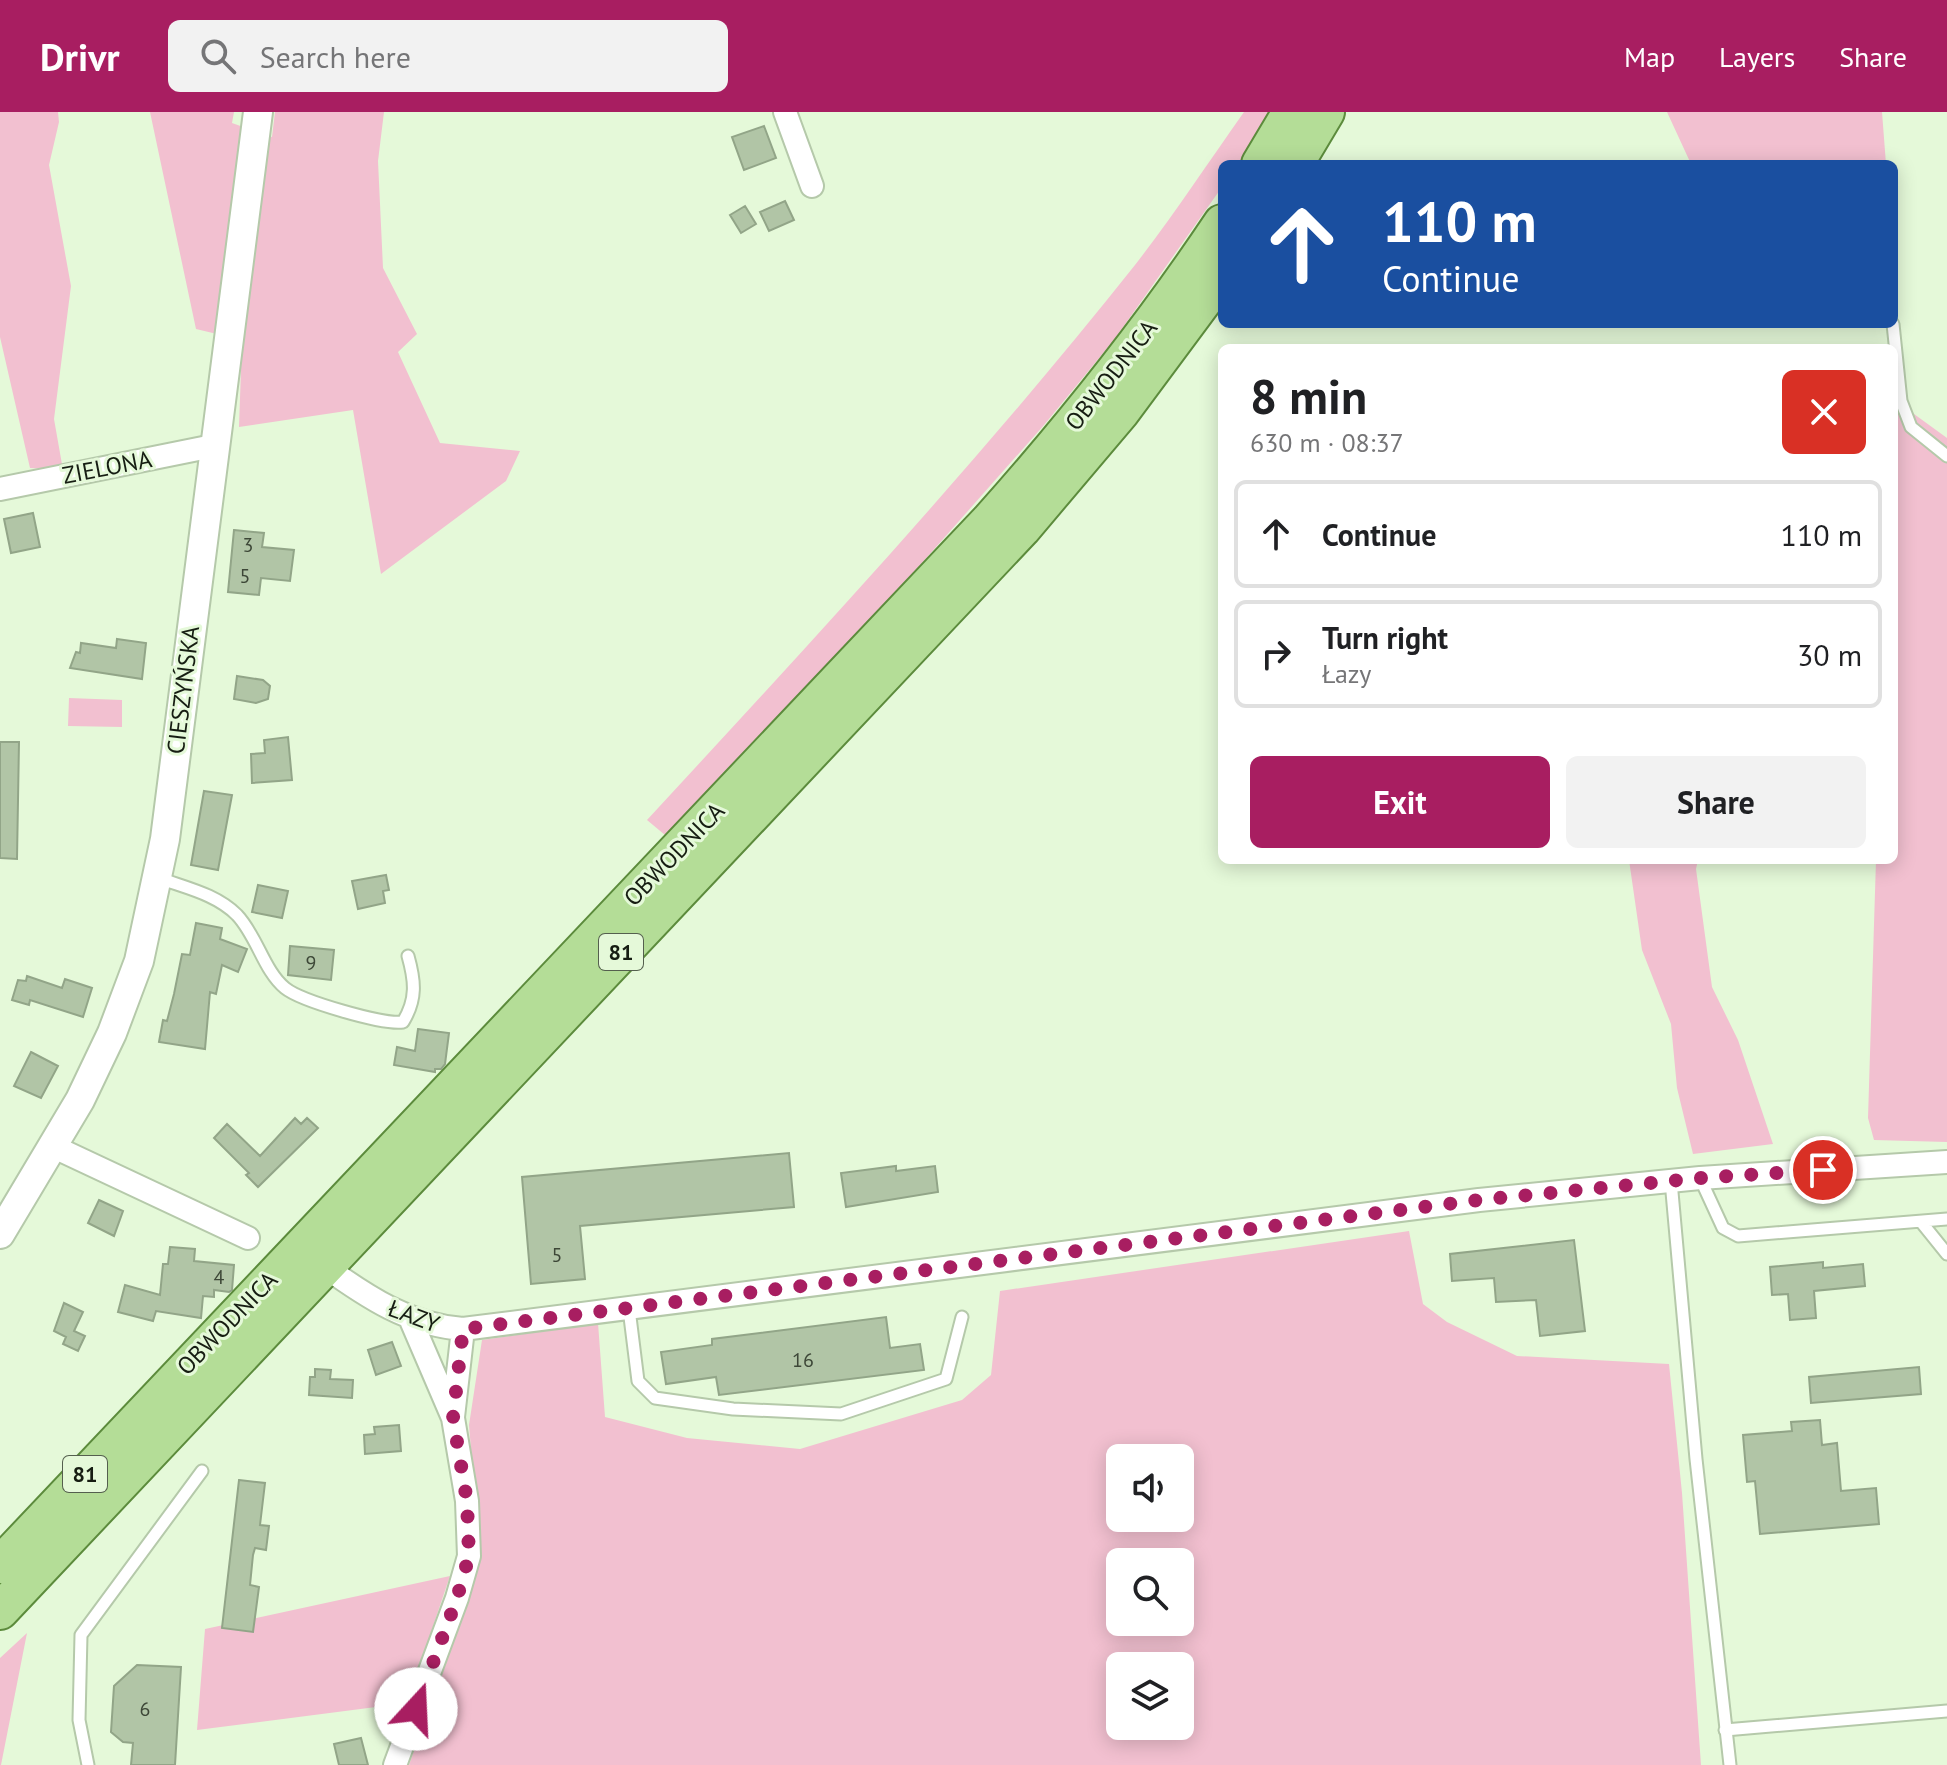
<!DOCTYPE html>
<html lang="en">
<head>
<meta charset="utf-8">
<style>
	:root { --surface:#fff; --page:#f2f2f2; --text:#202124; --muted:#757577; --line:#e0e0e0; --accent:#a81e61 }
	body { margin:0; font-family:"PT Sans",sans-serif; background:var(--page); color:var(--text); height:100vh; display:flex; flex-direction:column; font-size:30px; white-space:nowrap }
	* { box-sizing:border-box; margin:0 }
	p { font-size:26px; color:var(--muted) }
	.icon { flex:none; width:44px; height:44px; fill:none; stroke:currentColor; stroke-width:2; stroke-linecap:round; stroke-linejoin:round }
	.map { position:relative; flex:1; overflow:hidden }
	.drawer { position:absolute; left:1218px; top:232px; width:680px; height:520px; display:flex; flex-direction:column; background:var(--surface); border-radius:12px; box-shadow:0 4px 20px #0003 }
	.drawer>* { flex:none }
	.banner { position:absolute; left:1218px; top:48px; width:680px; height:168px; border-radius:12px; box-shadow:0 4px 20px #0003; background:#1a4fa0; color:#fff; overflow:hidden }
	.controls { position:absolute; left:1106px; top:1332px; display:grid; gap:16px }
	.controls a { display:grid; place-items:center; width:88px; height:88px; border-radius:12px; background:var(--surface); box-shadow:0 4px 20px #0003; font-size:40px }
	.pin { position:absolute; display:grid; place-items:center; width:68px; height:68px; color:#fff; margin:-34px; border:4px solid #fff; border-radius:50%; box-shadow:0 2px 8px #0007 }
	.me { position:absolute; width:88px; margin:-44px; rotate:20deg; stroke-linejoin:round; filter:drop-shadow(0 0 6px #0008) }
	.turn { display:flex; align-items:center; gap:28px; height:168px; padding:0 32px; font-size:36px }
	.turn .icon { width:104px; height:104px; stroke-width:2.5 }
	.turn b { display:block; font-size:56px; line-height:68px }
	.round { display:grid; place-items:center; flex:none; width:84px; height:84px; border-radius:12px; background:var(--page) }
	.summary { display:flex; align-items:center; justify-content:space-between; height:136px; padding:0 32px }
	h1 { font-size:48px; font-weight:800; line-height:60px }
	.cta { display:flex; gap:16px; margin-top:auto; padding:16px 32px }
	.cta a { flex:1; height:92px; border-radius:12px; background:var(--accent); color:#fff; font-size:32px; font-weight:800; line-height:92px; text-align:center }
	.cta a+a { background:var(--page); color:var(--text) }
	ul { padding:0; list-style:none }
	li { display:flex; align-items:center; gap:24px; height:108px; margin:0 16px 12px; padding:0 16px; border:4px solid var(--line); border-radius:12px }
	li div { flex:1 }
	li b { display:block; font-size:30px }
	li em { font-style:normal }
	header { display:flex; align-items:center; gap:48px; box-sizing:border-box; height:112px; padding:0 40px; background:var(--accent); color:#fff }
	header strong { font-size:38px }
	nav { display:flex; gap:44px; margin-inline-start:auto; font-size:28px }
	.search { width:560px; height:72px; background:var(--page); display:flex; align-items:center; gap:20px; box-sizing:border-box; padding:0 28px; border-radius:12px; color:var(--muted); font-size:30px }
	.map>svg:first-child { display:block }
	.green { fill:#f2c0d0; fill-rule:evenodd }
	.building { fill:#b1c5a6; stroke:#92a588; stroke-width:2 }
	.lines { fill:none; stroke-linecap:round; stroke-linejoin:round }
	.service-casing { stroke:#b5c9aa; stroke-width:15 }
	.minor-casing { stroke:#b5c9aa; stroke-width:26 }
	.tertiary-casing { stroke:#b5c9aa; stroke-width:32 }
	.primary-casing { stroke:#5c8b3c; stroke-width:40 }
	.service { stroke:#fff; stroke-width:11 }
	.minor { stroke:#fff; stroke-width:22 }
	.tertiary { stroke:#fff; stroke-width:28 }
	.primary { stroke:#b4dd97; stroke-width:36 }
	.route { stroke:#a81e61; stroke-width:14; stroke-dasharray:0 25.2 }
	.labels { text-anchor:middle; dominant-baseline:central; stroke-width:6; stroke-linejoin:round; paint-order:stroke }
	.number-label { font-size:20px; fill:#3d4737 }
	.shield { fill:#e5f9d9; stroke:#545f4e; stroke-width:2 }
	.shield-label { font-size:22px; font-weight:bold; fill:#161d12 }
	.street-label { font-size:24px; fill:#161d12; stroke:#e5f9d9 }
</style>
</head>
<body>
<header>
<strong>Drivr</strong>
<div class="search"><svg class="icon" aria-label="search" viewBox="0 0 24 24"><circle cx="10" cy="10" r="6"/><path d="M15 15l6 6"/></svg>Search here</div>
<nav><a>Map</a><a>Layers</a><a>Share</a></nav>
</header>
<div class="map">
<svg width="1947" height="1653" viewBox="0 0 1947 1653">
	<rect width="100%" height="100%" fill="#e5f9d9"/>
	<path class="green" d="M0,0H58L59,10L49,53L71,174L54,307L63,358L30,356L0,225Z
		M150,0H234L232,11L272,25L275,0H384L378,49L383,156L417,222L398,240L440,331L520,339L506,369L381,462L353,298L239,315L242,228L196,217Z
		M1244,0H1270L1238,52H1222V75L1114,228L1044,313L859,522L665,723L647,708C814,527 982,346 1135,153C1173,104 1208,51 1244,0Z
		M1667,0H1882L1886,52H1691Z
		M1894,301L1914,302L1947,326V1030L1874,1028L1868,1006L1876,748H1894Z
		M69,586L122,588V615L68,614Z
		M1629,748H1698L1696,757L1712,875L1738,928L1773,1032L1693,1042L1677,976L1671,912L1642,838Z
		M1409,1119L1423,1192L1447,1210L1517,1244L1669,1252L1682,1381L1701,1653H409L480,1446L469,1313L482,1228L598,1211L605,1305L687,1326L800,1337L962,1288L991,1263L1000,1179ZM1120,1346H1180V1406H1120ZM1120,1450H1180V1510H1120ZM1120,1554H1180V1614H1120Z
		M450,1464L407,1591L197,1618L205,1517Z
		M27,1521L1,1653H0V1546Z"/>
	<path class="building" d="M764,14L776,46L744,58L732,25Z
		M785,89L794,108L769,119L760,100Z
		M745,94L756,112L741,121L730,103Z
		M33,401L40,435L11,441L4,407Z
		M234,418L264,421L262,435L294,438L290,469L261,466L259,483L228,480Z
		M117,527L146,531L142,567L70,556L76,540L80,541L81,531L116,536Z
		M237,564L263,568L270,574L268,587L256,591L234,587Z
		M288,625L292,668L252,671L251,642L265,641L264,628Z
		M0,630H19L17,747L0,746Z
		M204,679L232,683L218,758L191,753Z
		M386,763L389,778L383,779L385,791L358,797L352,769Z
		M258,773L288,779L282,806L252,800Z
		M196,811L222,816L220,827L247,837L238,860L222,853L216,882L210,880L205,937L159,930L163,908L167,909L174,882L182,842L190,843Z
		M290,834L334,838L331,868L288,863Z
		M27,864L62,876L65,867L92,876L83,905L30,888L29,893L12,888L18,868L26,869Z
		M418,917L449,921L445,952L441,957H435V960L394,953L397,935L415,939Z
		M31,940L58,954L41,986L14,974Z
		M295,1006L301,1012L307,1006L318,1016L258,1075L246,1063L249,1061L214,1026L227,1012L260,1044Z
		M789,1041L794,1095L580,1114L585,1167L531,1172L522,1065Z
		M896,1054V1059L935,1054L938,1080L846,1095L841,1061Z
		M99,1088L123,1099L114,1124L88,1111Z
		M1574,1128L1585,1219L1540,1224L1536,1188L1496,1190L1494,1166L1452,1169L1450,1142Z
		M170,1135L195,1137L194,1149L234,1153L232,1178L229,1180L214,1178V1185L203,1184L201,1206L156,1199L153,1209L118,1200L125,1173L160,1183L163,1152H168Z
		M1823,1150V1156L1863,1152L1865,1174L1814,1179L1816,1206L1790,1208L1788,1182L1772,1183L1770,1155Z
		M64,1191L83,1200L74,1219L85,1224L78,1239L63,1232L66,1225L54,1219Z
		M886,1205L890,1236L920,1232L924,1258L719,1283L716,1265L666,1272L661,1240L712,1233V1227Z
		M392,1230L401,1254L376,1263L368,1238Z
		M1919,1255L1921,1282L1811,1291L1809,1265Z
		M315,1257L331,1258L330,1267L353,1268L352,1286L309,1283L310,1265H315Z
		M1820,1308L1822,1333L1837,1331L1841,1379L1876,1376L1879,1412L1760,1422L1755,1369L1747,1370L1743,1323L1792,1319L1791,1310Z
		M399,1313L401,1339L365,1342L364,1323L375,1322L374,1315Z
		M239,1368L265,1371L260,1413L269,1414L266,1438L255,1436L253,1443L250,1473L259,1475L253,1520L222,1516Z
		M137,1553L181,1555L175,1653H131L133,1631L123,1630L111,1620L114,1574Z
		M361,1626L368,1653H339L334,1632Z"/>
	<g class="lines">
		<g class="service-casing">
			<path id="service" d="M1893,212L1901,289L1911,315L1947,344
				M159,766C186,776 216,782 237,803C257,824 264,859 285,876C301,889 383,913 403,910C417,887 415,869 408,844
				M1700,1066L1723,1116L1738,1124L1947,1107
				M1671,1069L1696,1347L1730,1653
				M1922,1111L1947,1142
				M629,1197L638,1269L655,1286L733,1297L841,1302L946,1267L962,1205
				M1725,1618L1947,1599
				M88,1653L79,1608L81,1523L202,1359"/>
		</g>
		<g class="minor-casing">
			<path id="minor" d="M785,0L812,74
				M0,377L213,334
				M52,1034L248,1126
				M324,1154C367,1185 409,1213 463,1217L1479,1088L1700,1066L1947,1050
				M453,1305L463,1217
				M395,1653L457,1486L469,1444L467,1389L453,1306L410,1206"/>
		</g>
		<g class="tertiary-casing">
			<path id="tertiary" d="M0,1122L80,988L112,921L139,849L165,727L258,0"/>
		</g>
		<g class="primary-casing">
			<path id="primary" d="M1260,52L1291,0
				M1295,52L1326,0
				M0,1453L989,409C1073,315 1151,217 1222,111
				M0,1499L1022,417L1121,300L1222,164"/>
		</g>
		<use href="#service" class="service"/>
		<use href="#minor" class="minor"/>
		<use href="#tertiary" class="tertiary"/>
		<use href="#primary" class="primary"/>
	</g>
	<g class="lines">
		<path class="route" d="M416,1597L457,1486L469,1444L467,1389L453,1306L463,1217L1479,1088L1700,1066L1823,1058"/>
	</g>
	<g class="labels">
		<g class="number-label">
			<text x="248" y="433">3</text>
			<text x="245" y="464">5</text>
			<text x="311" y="851">9</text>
			<text x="557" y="1143">5</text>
			<text x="219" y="1165">4</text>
			<text x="803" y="1248">16</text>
			<text x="145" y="1597">6</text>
		</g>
		<g class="shield">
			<rect x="599" y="822" width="44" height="36" rx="6"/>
			<rect x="63" y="1344" width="44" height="36" rx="6"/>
		</g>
		<g class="shield-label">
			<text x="621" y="840">81</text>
			<text x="85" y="1362">81</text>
		</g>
		<g class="street-label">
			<text transform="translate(1111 263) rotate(-52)">OBWODNICA</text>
			<text transform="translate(107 355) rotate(-11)">ZIELONA</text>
			<text transform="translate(183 578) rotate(-83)">CIESZYŃSKA</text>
			<text transform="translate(674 742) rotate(-46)">OBWODNICA</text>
			<text transform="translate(414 1204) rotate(20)">ŁAZY</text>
			<text transform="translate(227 1211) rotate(-46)">OBWODNICA</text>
		</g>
	</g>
</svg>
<div class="controls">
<a><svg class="icon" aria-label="sound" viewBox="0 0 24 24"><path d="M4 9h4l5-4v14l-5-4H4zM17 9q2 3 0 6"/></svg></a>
<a><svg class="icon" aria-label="search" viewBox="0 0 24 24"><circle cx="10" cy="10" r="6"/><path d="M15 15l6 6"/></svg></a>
<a><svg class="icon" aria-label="layers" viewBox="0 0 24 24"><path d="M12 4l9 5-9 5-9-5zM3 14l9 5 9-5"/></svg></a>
</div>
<div class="pin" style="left:1823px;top:1058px;background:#d93025"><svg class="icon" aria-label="arrive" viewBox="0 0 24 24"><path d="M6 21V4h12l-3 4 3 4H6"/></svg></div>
<svg class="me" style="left:416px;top:1597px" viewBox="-20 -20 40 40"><circle r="19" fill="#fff"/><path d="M0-13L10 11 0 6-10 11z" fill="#a81e61"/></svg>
<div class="banner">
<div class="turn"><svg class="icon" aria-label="ahead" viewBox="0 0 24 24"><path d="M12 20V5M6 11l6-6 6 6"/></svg><div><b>110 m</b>Continue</div></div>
</div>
<section class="drawer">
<div class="summary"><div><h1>8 min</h1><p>630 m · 08:37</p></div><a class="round" style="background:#d93025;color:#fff"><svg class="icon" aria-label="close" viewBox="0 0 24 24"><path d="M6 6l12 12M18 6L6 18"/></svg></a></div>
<ul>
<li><svg class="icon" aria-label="ahead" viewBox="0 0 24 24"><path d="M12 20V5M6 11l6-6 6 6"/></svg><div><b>Continue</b></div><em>110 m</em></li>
<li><svg class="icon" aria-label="right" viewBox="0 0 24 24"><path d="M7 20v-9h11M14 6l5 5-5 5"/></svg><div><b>Turn right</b><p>Łazy</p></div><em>30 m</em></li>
</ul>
<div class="cta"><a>Exit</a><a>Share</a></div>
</section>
</div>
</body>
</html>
